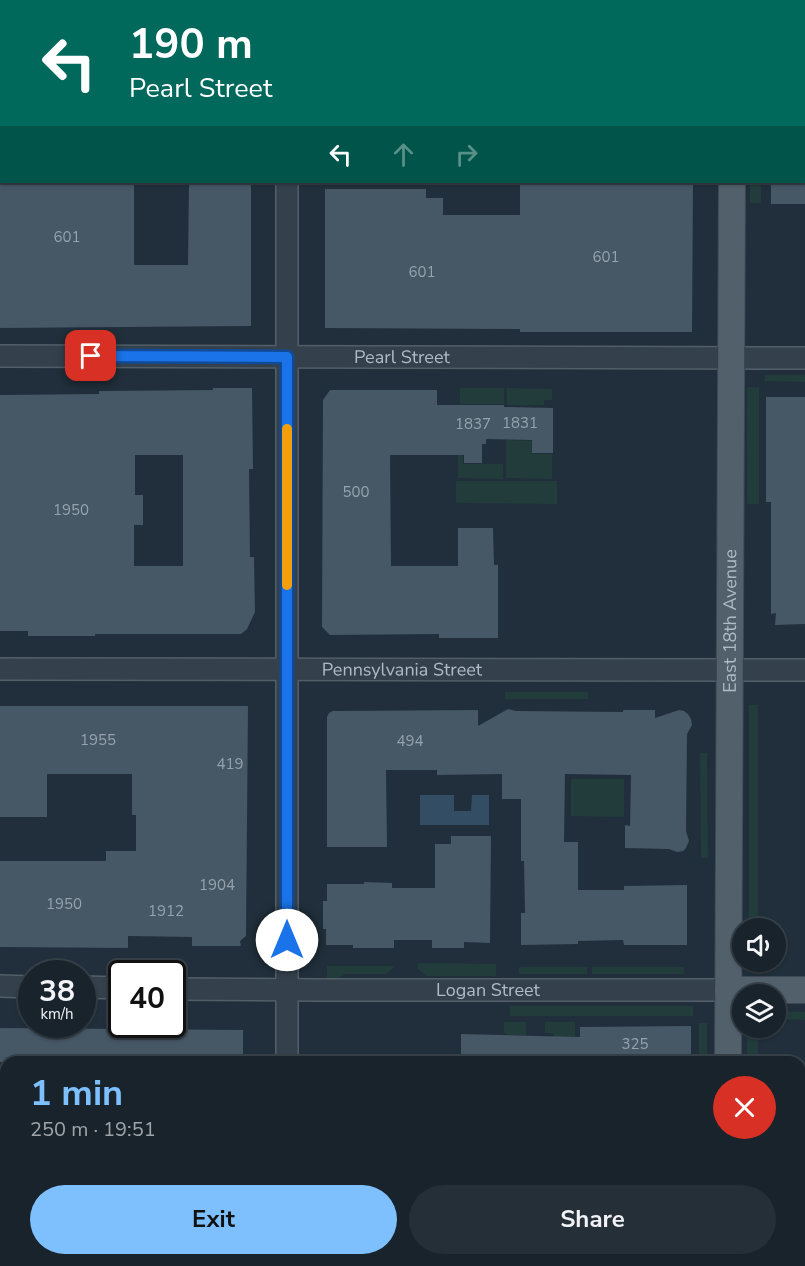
<!DOCTYPE html>
<html lang="en">
<head>
<meta charset="utf-8">
<style>
	:root { --surface:#18232c; --page:#252f38; --text:#f1f3f6; --muted:#9fa4a9; --line:#364048; --accent:#7ec0fe }
	body { margin:0; font-family:"Nunito Sans",sans-serif; background:var(--page); color:var(--text); height:100vh; display:flex; flex-direction:column; font-size:22px; white-space:nowrap }
	* { box-sizing:border-box; margin:0 }
	p { font-size:20px; color:var(--muted) }
	.icon { flex:none; width:33px; height:33px; fill:none; stroke:currentColor; stroke-width:2; stroke-linecap:round; stroke-linejoin:round }
	.map { position:relative; flex:1; overflow:hidden }
	.sheet { position:absolute; left:0px; top:1056px; width:806px; height:210px; display:flex; flex-direction:column; background:var(--surface); border-radius:18px 18px 0 0; box-shadow:0 2px 4px #0004,0 0 0 2px var(--line) }
	.sheet>* { flex:none }
	.banner { position:absolute; left:0px; top:0px; width:806px; height:183px; box-shadow:0 2px 4px #0004,0 0 0 2px var(--line); background:#00695c; color:#fff; overflow:hidden }
	.fabs { position:absolute; left:732px; top:918px; display:grid; gap:12px }
	.fabs a { display:grid; place-items:center; width:54px; height:54px; border-radius:50%; background:var(--surface); box-shadow:0 2px 4px #0004,0 0 0 2px var(--line); font-size:30px }
	.speed { position:absolute; left:18px; top:960px; display:flex; gap:12px; font-size:30px; font-weight:700; text-align:center }
	.speed>* { display:grid; place-content:center; width:78px; height:78px; border-radius:50%; background:var(--surface); box-shadow:0 2px 4px #0004,0 0 0 2px var(--line); line-height:1 }
	.speed small { font-size:15px; font-weight:400 }
	.speed .limit { border:3px solid #111; border-radius:9px; background:#fff; color:#111 }
	.pin { position:absolute; display:grid; place-items:center; width:51px; height:51px; color:#fff; margin:-26px; border-radius:12px; box-shadow:0 3px 9px #0006 }
	.me { position:absolute; width:66px; margin:-33px; rotate:0deg; stroke-linejoin:round; filter:drop-shadow(0 0 4px #0008) }
	.turn { display:flex; align-items:center; gap:21px; height:126px; padding:0 30px; font-size:27px }
	.turn .icon { width:78px; height:78px; stroke-width:2.5 }
	.turn b { display:block; font-size:42px; line-height:51px }
	.lanes { display:flex; align-items:center; height:57px; padding:0 30px; background:#0003; justify-content:center; gap:30px; direction:ltr }
	.lanes .off { opacity:.35 }
	.round { display:grid; place-items:center; flex:none; width:63px; height:63px; border-radius:32px; background:var(--page) }
	.headline { display:flex; align-items:center; justify-content:space-between; height:102px; padding:0 30px }
	h1 { font-size:36px; font-weight:700; line-height:45px; color:var(--accent) }
	.button { display:flex; gap:12px; margin-top:auto; padding:12px 30px }
	.button a { flex:1; height:69px; border-radius:36px; background:var(--accent); color:#111; font-size:24px; font-weight:700; line-height:69px; text-align:center }
	.button a+a { background:var(--page); color:var(--text) }
	.map>svg:first-child { display:block }
	.green { fill:#223c3c }
	.water { fill:#334e64 }
	.building { fill:#465765; fill-rule:evenodd }
	.lines { fill:none; stroke-linecap:round; stroke-linejoin:round }
	.minor-casing { stroke:#525f69; stroke-width:24 }
	.major-casing { stroke:#3d4a55; stroke-width:28 }
	.minor { stroke:#34414c; stroke-width:21 }
	.major { stroke:#52606c; stroke-width:26 }
	.route-casing { stroke:#114b97; stroke-width:15 }
	.route { stroke:#1a73e8; stroke-width:10 }
	.slow { stroke:#f59e0b; stroke-width:10 }
	.labels { text-anchor:middle; dominant-baseline:central; stroke-width:6; stroke-linejoin:round; paint-order:stroke }
	.number-label { font-size:15px; fill:#95a3af }
	.street-label { font-size:18px; fill:#afbcc8; stroke:#1a2630 }
</style>
</head>
<body>
<div class="map">
<svg width="805" height="1266" viewBox="0 0 805 1266">
	<rect width="100%" height="100%" fill="#202f3b"/>
	<path class="green" d="M750,182H761V203H750Z
		M765,375H805V382L765,381Z
		M747,387H759V504H747Z
		M460,388H504V404H460Z
		M507,388L552,389V400H544V405H507Z
		M506,440L531,441L532,454H552V479L506,478Z
		M458,448H462L463,464H503V479L458,478Z
		M456,481H557V504L456,503Z
		M505,692H588V699H505Z
		M749,705H758V928H749Z
		M700,753H707L708,858H701Z
		M571,779H624V817L571,816Z
		M418,963L496,964V976H426L418,969Z
		M327,966H395L386,974H345L334,981H327Z
		M519,967H587V974H519Z
		M592,967H684V974H592Z
		M510,1006H693V1016H510Z
		M776,1011L805,1012V1020L776,1019Z
		M504,1022H526V1035H513L507,1047V1034L504,1033Z
		M545,1022H575V1046L570,1037H558L554,1046V1033H545Z
		M699,1023H707V1062H699Z
		M747,1028H758V1062H747Z
		M347,1260H389V1266H349Z"/>
	<path class="water" d="M420,795H454V811H471L472,795H489V825H420Z"/>
	<path class="building" d="M0,182H134V265H188L189,182H251V326L0,328Z
		M520,182H693L692,332H520V329L325,328V189H426V198H443V215H520Z
		M771,182H805V204H771Z
		M213,388H252L253,469H249L250,557H254L255,612L247,629L241,634H95V636H28V631H0V395L99,394V391L213,390ZM135,455H183V566H134V525H143V495H135Z
		M330,390H437V405H504V407L553,408V453H532V440L486,439V444H482V463H464V455H390L391,566H458V528H493L494,565H498V638H439V634L330,635L322,627L323,400Z
		M766,397H805V624L775,625L776,613L771,614V502H766Z
		M0,706H248L246,936L240,941L241,946H192V937L128,936V948L0,947V861H106V851H136V815H132V774H47V817H0Z
		M508,709L516,711L623,712V710H655V718L679,710L684,711L688,714L691,719L692,725L687,734L686,831L689,841L686,848L683,851L677,852L669,849L625,848V825L630,826L631,775L565,774L564,842H578V890H624V886L687,885V945H624L623,940L578,941V944L521,945V913H525L524,861H521V799H502V774L437,775V770H386L387,847H327V717L329,713L333,711L478,710V726Z
		M451,836H491L490,943L464,942V948H432V940H394V948H353V945H326V929H323V901H327V884H364V882L392,883V888H435V844H451Z
		M691,1026V1062H461V1034L580,1037V1027Z
		M0,1028L243,1030V1062H0Z"/>
	<g class="lines">
		<g class="minor-casing">
			<g id="minor">
				<path d="M287,0V2"/>
				<path d="M0,56H2"/>
				<path d="M804,58H805"/>
				<path d="M287,182V1062"/>
				<path id="s1" d="M0,356L805,358"/>
				<path id="s2" d="M0,669L805,670"/>
				<path d="M0,986L32,987"/>
				<path d="M82,987L122,988"/>
				<path id="s3" d="M172,989L317,990H728"/>
				<path d="M287,1260V1266"/>
			</g>
		</g>
		<g class="major-casing">
			<g id="major">
				<path d="M733,2V0"/>
				<path d="M728,990H805"/>
				<path id="s4" d="M728,1062L732,182"/>
				<path d="M727,1266V1260"/>
			</g>
		</g>
		<use href="#minor" class="minor"/>
		<use href="#major" class="major"/>
	</g>
	<g class="lines">
		<g class="route-casing">
			<path id="route" d="M91,356L287,357V940"/>
		</g>
		<use href="#route" class="route"/>
		<path class="slow" d="M287,429V585"/>
	</g>
	<g class="labels">
		<g class="number-label">
			<text x="67" y="237">601</text>
			<text x="606" y="257">601</text>
			<text x="422" y="272">601</text>
			<text x="520" y="423">1831</text>
			<text x="473" y="424">1837</text>
			<text x="356" y="492">500</text>
			<text x="71" y="510">1950</text>
			<text x="98" y="740">1955</text>
			<text x="410" y="741">494</text>
			<text x="230" y="764">419</text>
			<text x="217" y="885">1904</text>
			<text x="64" y="904">1950</text>
			<text x="166" y="911">1912</text>
			<text x="635" y="1044">325</text>
		</g>
		<g class="street-label">
			<text stroke="none"><textPath href="#s1" startOffset="402">Pearl Street</textPath></text>
			<text stroke="none"><textPath href="#s4" startOffset="441">East 18th Avenue</textPath></text>
			<text stroke="none"><textPath href="#s2" startOffset="402">Pennsylvania Street</textPath></text>
			<text stroke="none"><textPath href="#s3" startOffset="316">Logan Street</textPath></text>
		</g>
	</g>
</svg>
<div class="fabs">
<a><svg class="icon" aria-label="sound" viewBox="0 0 24 24"><path d="M4 9h4l5-4v14l-5-4H4zM17 9q2 3 0 6"/></svg></a>
<a><svg class="icon" aria-label="layers" viewBox="0 0 24 24"><path d="M12 4l9 5-9 5-9-5zM3 14l9 5 9-5"/></svg></a>
</div>
<div class="speed"><div>38<small>km/h</small></div><div class="limit">40</div></div>
<div class="pin" style="left:91px;top:356px;background:#d93025"><svg class="icon" aria-label="arrive" viewBox="0 0 24 24"><path d="M6 21V4h12l-3 4 3 4H6"/></svg></div>
<svg class="me" style="left:287px;top:940px" viewBox="-20 -20 40 40"><circle r="19" fill="#fff"/><path d="M0-13L10 11 0 6-10 11z" fill="#1a73e8"/></svg>
<div class="banner">
<div class="turn"><svg class="icon" aria-label="left" viewBox="0 0 24 24"><path d="M17 20v-9H6M10 6l-5 5 5 5"/></svg><div><b>190 m</b>Pearl Street</div></div>
<div class="lanes"><svg class="icon" aria-label="left" viewBox="0 0 24 24"><path d="M17 20v-9H6M10 6l-5 5 5 5"/></svg><svg class="icon off" aria-label="ahead" viewBox="0 0 24 24"><path d="M12 20V5M6 11l6-6 6 6"/></svg><svg class="icon off" aria-label="right" viewBox="0 0 24 24"><path d="M7 20v-9h11M14 6l5 5-5 5"/></svg></div>
</div>
<section class="sheet">
<div class="headline"><div><h1>1 min</h1><p>250 m · 19:51</p></div><a class="round" style="background:#d93025;color:#fff"><svg class="icon" aria-label="close" viewBox="0 0 24 24"><path d="M6 6l12 12M18 6L6 18"/></svg></a></div>
<div class="button"><a>Exit</a><a>Share</a></div>
</section>
</div>
</body>
</html>
